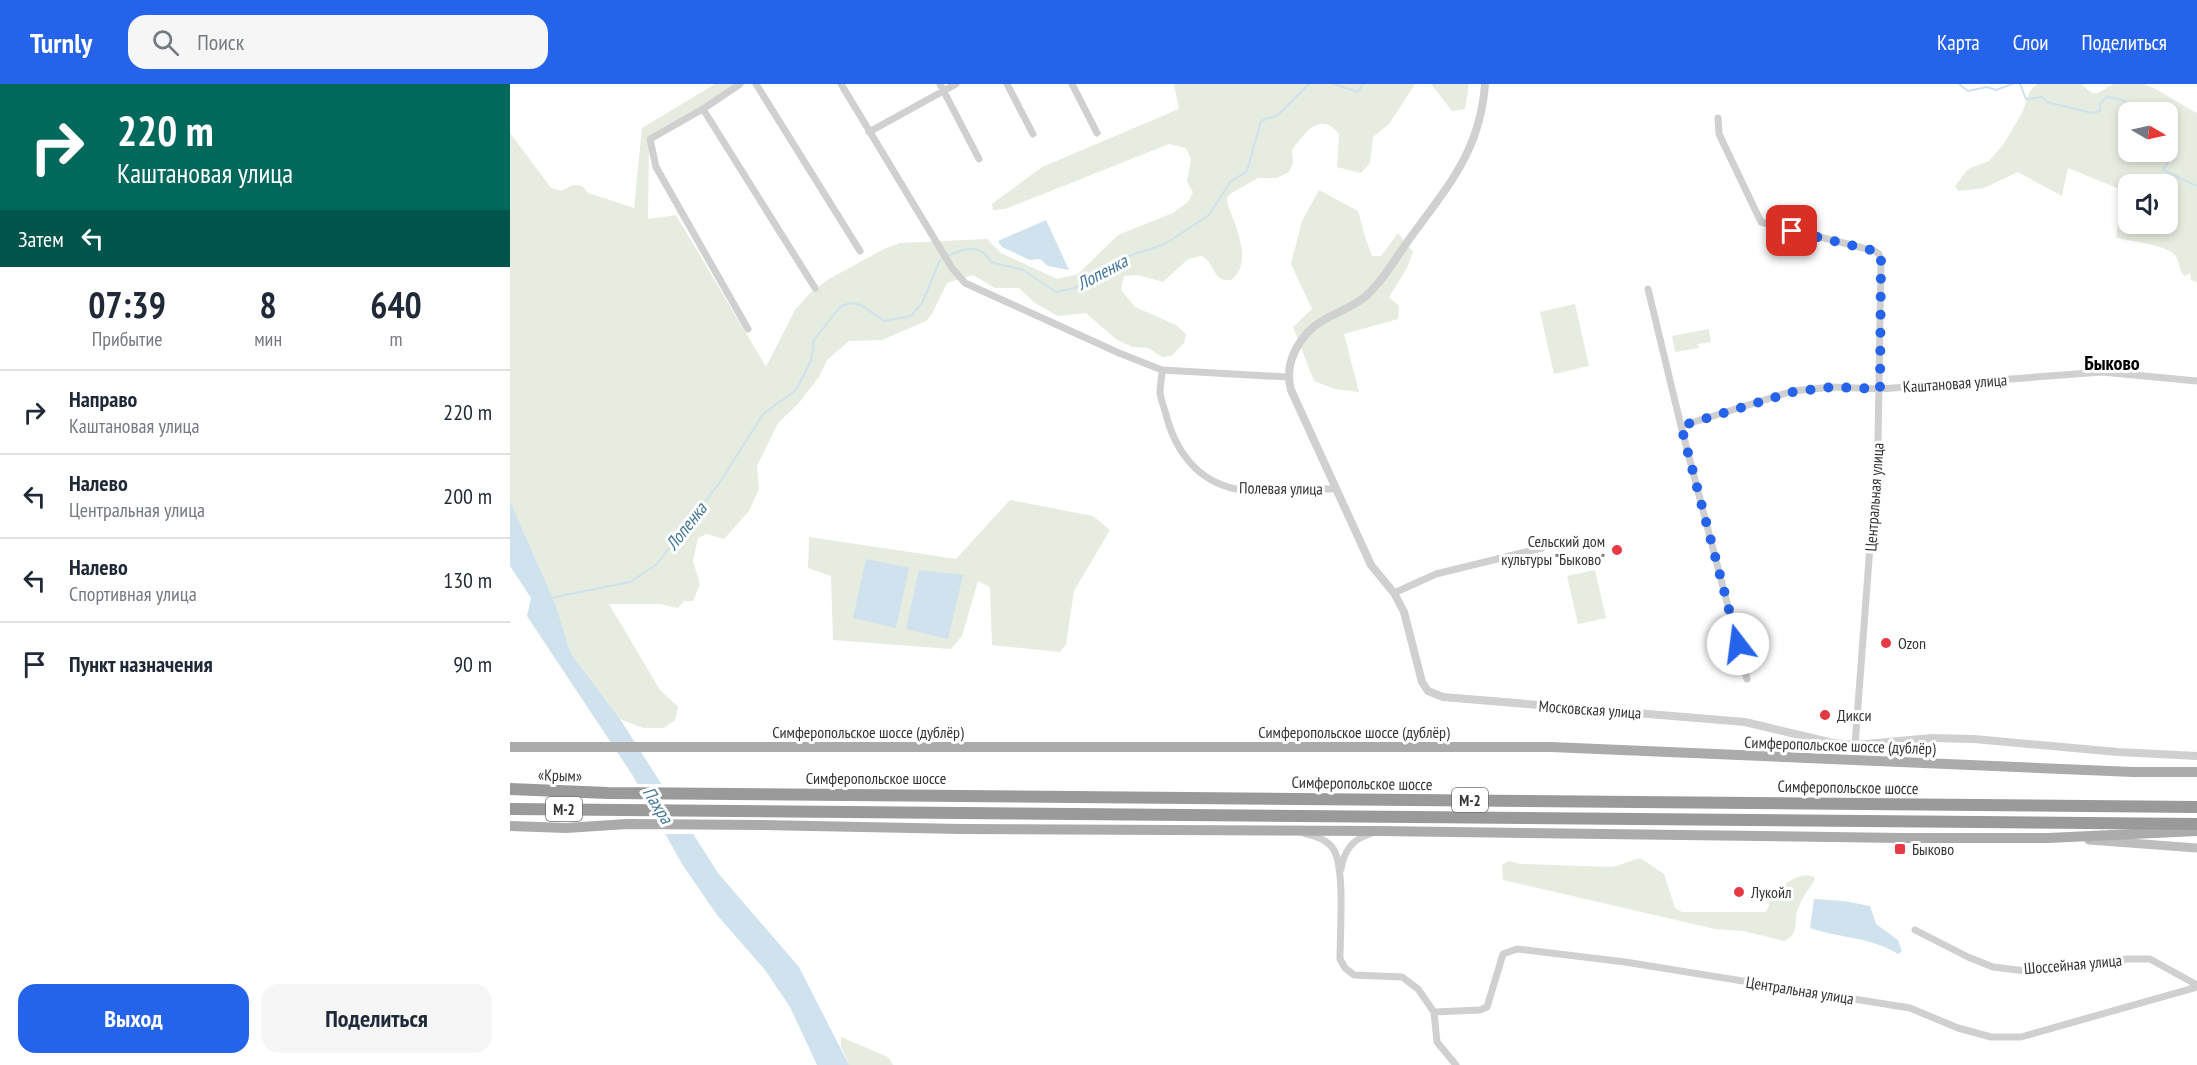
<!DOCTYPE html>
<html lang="ru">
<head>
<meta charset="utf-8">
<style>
	:root { --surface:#fff; --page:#f6f6f7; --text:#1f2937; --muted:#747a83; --line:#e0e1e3; --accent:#2563eb }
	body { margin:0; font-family:"PT Sans Narrow",sans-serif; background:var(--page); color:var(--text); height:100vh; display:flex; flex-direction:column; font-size:22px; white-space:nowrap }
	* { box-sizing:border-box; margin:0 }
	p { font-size:20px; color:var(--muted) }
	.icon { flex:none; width:33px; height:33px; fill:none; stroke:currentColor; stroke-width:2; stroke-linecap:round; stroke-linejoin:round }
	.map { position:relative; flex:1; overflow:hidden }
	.drawer { display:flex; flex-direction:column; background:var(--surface); width:510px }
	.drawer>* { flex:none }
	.guide { background:#00695c; color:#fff; overflow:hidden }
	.needle { width:39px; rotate:99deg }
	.tools { position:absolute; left:1608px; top:18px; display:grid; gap:12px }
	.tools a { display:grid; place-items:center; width:60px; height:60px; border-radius:12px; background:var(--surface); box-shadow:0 3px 9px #0003; font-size:30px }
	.pin { position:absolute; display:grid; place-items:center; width:51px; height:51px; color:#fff; margin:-26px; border-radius:12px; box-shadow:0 3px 9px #0006 }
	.me { position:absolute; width:66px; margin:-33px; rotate:345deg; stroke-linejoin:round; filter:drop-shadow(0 0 4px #0008) }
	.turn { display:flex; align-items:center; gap:21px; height:126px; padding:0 18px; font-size:27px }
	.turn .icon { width:78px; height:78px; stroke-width:2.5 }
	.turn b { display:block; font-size:42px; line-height:51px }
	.then { display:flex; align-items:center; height:57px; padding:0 18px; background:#0003; gap:12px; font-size:22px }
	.eta { display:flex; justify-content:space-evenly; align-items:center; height:102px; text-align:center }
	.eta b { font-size:36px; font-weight:600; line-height:42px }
	.primary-button { display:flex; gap:12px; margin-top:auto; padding:12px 18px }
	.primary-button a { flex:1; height:69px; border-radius:18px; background:var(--accent); color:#fff; font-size:24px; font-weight:600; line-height:69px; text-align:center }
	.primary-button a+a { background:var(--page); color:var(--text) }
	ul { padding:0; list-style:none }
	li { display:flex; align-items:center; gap:18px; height:84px; padding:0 18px; border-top:2px solid var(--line) }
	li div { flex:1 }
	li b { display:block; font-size:22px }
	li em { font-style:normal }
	header { display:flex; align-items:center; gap:36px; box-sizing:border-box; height:84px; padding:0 30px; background:var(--accent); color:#fff }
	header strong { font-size:28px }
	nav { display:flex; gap:33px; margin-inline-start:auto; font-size:21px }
	.search { width:420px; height:54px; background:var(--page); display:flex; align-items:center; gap:15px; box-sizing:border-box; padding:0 21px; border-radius:18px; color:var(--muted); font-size:22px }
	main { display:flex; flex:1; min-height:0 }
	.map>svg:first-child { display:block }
	.green { fill:#e6ecdf; fill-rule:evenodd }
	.water { fill:#cfe2ee }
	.pier { fill:#fff }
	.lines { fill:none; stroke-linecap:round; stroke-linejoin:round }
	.stream { stroke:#cfe2ee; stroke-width:2 }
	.minor { stroke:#d0d0d0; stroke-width:7 }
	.tertiary { stroke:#d0d0d0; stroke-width:8 }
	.secondary { stroke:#bdbdbd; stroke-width:9 }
	.primary { stroke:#ababab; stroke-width:10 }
	.motorway { stroke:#9a9a9a; stroke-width:12 }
	.route { stroke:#2563eb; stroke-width:10; stroke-dasharray:0 18 }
	.poi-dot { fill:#e63946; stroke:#fff; stroke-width:2 }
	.labels { text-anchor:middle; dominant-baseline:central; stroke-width:6; stroke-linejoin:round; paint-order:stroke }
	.shield { fill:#fff; stroke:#707070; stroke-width:1.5 }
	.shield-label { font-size:15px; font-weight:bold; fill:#333 }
	.street-label { font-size:16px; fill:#333; stroke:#fff }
	.poi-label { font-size:16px; fill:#333; stroke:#fff; text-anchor:start }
	.water-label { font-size:18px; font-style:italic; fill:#3f7597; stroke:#fff }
	.quarter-label { font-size:20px; font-weight:bold; fill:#000; stroke:#fff }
</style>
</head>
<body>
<header>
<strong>Turnly</strong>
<div class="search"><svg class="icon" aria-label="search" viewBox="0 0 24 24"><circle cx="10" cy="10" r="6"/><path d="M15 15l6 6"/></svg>Поиск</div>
<nav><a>Карта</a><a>Слои</a><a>Поделиться</a></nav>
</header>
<main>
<section class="drawer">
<div class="guide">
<div class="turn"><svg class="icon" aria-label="right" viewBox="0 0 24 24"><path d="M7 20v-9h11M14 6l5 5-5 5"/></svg><div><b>220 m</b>Каштановая улица</div></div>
<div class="then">Затем<svg class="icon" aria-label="left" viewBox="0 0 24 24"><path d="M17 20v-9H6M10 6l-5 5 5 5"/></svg></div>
</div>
<div class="eta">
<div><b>07:39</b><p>Прибытие</p></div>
<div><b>8</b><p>мин</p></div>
<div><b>640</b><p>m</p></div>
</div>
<ul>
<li><svg class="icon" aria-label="right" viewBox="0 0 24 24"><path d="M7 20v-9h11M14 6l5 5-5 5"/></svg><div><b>Направо</b><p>Каштановая улица</p></div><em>220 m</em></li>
<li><svg class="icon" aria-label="left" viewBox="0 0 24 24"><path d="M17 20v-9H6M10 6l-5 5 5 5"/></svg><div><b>Налево</b><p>Центральная улица</p></div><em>200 m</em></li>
<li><svg class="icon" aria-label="left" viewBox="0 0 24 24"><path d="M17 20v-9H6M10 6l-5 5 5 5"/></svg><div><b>Налево</b><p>Спортивная улица</p></div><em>130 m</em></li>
<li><svg class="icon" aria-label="arrive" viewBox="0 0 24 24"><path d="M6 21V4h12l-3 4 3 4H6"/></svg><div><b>Пункт назначения</b></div><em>90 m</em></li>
</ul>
<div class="primary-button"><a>Выход</a><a>Поделиться</a></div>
</section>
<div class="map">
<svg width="1687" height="981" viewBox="0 0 1687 981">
	<rect width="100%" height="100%" fill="#fff"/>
	<path class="green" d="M205,0H231L139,58L138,135L166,131L256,283L285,226L300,209L319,195L374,165L390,159L477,155L491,169L547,195L568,190L608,151L663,129L678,118L683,108L677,98L681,75L676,64L659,60L495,125L483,126L482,120L532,83L669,25L664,0H905L879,40L863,53L860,79L851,89L827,83L829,50C810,26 794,50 782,66L783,79L779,88L767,94H748L720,110L717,114V118C724,140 745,178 721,196C702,198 706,180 692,172L678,175L653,198L628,191L614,192L611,206L625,223L666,241L676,250L674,259L661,272L652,273L638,264L623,263L607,256L576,229L548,232L525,219L509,204H485L463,191L437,199L422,230L416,237L372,256L339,257L317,276L309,293L288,320L268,339L247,382L249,405L239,427L214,455L197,450L188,454L183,477L190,500L183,517H174L168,524L150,520H99L150,606L168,623L165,636L154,644H133L110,635L60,568L46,521L0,417V49L41,104L51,107L63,101L72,102L78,109L124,124L132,44Z
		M921,0H959L955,25L942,27Z
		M1527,0H1572C1587,18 1590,5 1604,0C1607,0 1629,0 1633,0C1651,5 1670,21 1687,29V198L1681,196L1680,189L1675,192C1668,186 1670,178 1665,171C1656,161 1621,157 1606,154L1612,106L1558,84L1552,112L1508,88L1474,104L1448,107L1445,102L1458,85L1479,77L1493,61L1512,29L1520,7ZM1618,28H1658V68H1618ZM1618,100H1658V140H1618Z
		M809,106L848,127L855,153L862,172H871L888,149L903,168L896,186L879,213L889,222L888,235L834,250L849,308L825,305L804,297L783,243L802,225L781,180L792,137Z
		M1065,220L1079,282L1044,290L1030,228Z
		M1199,245L1201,258L1188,260L1189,264L1165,268L1162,252Z
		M500,416L583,432L600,446L564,507L556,560L550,568L482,561L480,503L468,497L452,552L441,565L323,556L321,492L298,484L299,453L446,475Z
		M1085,486L1096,534L1068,540L1057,492Z
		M1130,774L1154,790L1165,824L1172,828H1256L1259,821L1258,814L1272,808L1273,801C1284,795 1294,787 1305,794C1303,802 1296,807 1293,814C1290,819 1288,824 1287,828C1284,841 1289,850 1274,857L1233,847L1205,845L993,796L992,781L998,777L1012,780L1103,783Z
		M331,953L378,973L383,981H339L331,963Z"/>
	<path class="water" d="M536,136L559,186L538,182L530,175L520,176L492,163L488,157Z
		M0,417L46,521L60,568L110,635L208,789L289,883L339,981H307L280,923L255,886L207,831L172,780L123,692L17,532L21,514L0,482Z
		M356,475L399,484L386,544L343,534Z
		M409,486L453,491L438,555L396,545Z
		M1304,815L1334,817L1360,822L1366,840L1388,856L1392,867L1388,870C1362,853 1329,854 1300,844Z"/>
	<path class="pier" d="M124,700H153L186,750H152Z"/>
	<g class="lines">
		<path class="stream" d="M824,0L848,8L853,0
			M1449,0L1458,7L1477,3L1486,6L1502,0
			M1510,0L1516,15L1533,13L1537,18L1582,29L1590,27V19L1597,13L1610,15L1634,28
			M1658,47C1669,61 1662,72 1653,86L1687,102
			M40,514L120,498L147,480L210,398L253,330L286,306L301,277L304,256L330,223L340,219L351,221L374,237L401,232L412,219L430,176C448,166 469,156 481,178L513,186L546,208L565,204L610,175L655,160L699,131L720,98L737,87L751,37L768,31L799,0"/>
		<path class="minor" d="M230,0L193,25L140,55L146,83L238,245
			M246,0L350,167
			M331,0L442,184L455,199L609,269L652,286L777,293
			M430,0L469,75
			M497,0L523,50
			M562,0L587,49
			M193,25L305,204
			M1208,34L1209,50L1251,138L1365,167L1369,170L1371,177L1368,356L1345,661
			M359,48L446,0
			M1138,205L1171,342L1237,595
			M652,286C652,293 650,301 650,309C651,315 653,321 655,327C664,365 686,397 726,405H826
			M1171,342L1283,307L1322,303L1370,305L1592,288L1687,297
			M884,509L926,490L1032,464
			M796,750C806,752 818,756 824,766C835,786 830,849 830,875L835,884L844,891L892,893L908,905L924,928L927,958L946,981
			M831,785C834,767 842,755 860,750
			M1405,846L1458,873L1483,883L1516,887L1617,875H1640L1687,901
			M924,928L970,926L977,923L993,870L1007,865L1115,878L1400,924L1448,944L1481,953H1511L1687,903"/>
		<path class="tertiary" d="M975,0C970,69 936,104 898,157C885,175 873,197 856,212C839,227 814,231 798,248C783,265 775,284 781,306L861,481L884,509L894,528L912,598L918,607L933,613L1235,638L1323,659L1345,661L1422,654L1464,655L1608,668L1687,672"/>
		<path class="secondary" d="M1579,756L1687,764"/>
		<path class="primary" d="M0,663H1041L1623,688H1687
			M0,742L56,744L117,740L252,741L452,745L869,747L1392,754H1538L1687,747"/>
		<path class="motorway" d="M0,705L98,709L1687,723
			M0,725L1687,740"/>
	</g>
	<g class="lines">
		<path class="route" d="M1228,560L1171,342L1283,308L1322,303L1370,305L1371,177L1370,170L1365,167L1282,147"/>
	</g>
	<g class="poi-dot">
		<circle cx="1107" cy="466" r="6"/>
		<circle cx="1376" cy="559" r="6"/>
		<circle cx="1315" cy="631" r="6"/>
		<rect x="1384" y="759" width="12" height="12" rx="3"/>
		<circle cx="1229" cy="808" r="6"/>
	</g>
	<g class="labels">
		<g class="shield">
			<rect x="942" y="704" width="36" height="24" rx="4.5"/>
			<rect x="36" y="713" width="36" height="24" rx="4.5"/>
		</g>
		<g class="shield-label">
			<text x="960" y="716">М-2</text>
			<text x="54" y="725">М-2</text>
		</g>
		<g class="street-label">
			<text transform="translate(1445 299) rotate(-4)">Каштановая улица</text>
			<text transform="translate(771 404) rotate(1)">Полевая улица</text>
			<text transform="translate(1364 413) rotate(-86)">Центральная улица</text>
			<text transform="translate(1080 625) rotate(4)">Московская улица</text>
			<text x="358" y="648">Симферопольское шоссе (дублёр)</text>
			<text x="844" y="648">Симферопольское шоссе (дублёр)</text>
			<text transform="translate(1330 661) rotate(2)">Симферопольское шоссе (дублёр)</text>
			<text transform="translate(50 691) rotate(2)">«Крым»</text>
			<text x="366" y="694">Симферопольское шоссе</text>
			<text transform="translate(852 699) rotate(1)">Симферопольское шоссе</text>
			<text transform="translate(1338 703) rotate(1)">Симферопольское шоссе</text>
			<text transform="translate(1563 880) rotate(-5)">Шоссейная улица</text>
			<text transform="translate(1290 906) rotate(9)">Центральная улица</text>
		</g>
		<g class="poi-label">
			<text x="1095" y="457" text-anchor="end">Сельский дом<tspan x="1095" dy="18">культуры "Быково"</tspan></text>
			<text x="1388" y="559">Ozon</text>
			<text x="1327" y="631">Дикси</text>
			<text x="1402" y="765">Быково</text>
			<text x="1241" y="808">Лукойл</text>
		</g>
		<g class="water-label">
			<text transform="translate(592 188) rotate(-28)">Лопенка</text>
			<text transform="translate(176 442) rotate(-52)">Лопенка</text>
			<text transform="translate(148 721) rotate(58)">Пахра</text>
		</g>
		<g class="quarter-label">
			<text x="1602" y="279">Быково</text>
		</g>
	</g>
</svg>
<div class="tools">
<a><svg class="needle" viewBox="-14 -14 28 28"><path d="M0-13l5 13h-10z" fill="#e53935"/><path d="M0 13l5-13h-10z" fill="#747a83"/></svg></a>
<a><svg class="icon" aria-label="sound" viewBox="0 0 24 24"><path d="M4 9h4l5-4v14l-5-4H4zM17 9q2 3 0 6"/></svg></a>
</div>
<div class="pin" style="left:1282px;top:147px;background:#d93025"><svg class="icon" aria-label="arrive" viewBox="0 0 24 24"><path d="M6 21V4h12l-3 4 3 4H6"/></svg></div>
<svg class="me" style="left:1228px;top:560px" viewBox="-20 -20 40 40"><circle r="19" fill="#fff"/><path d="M0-13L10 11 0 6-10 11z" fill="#2563eb"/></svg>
</div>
</main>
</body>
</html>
